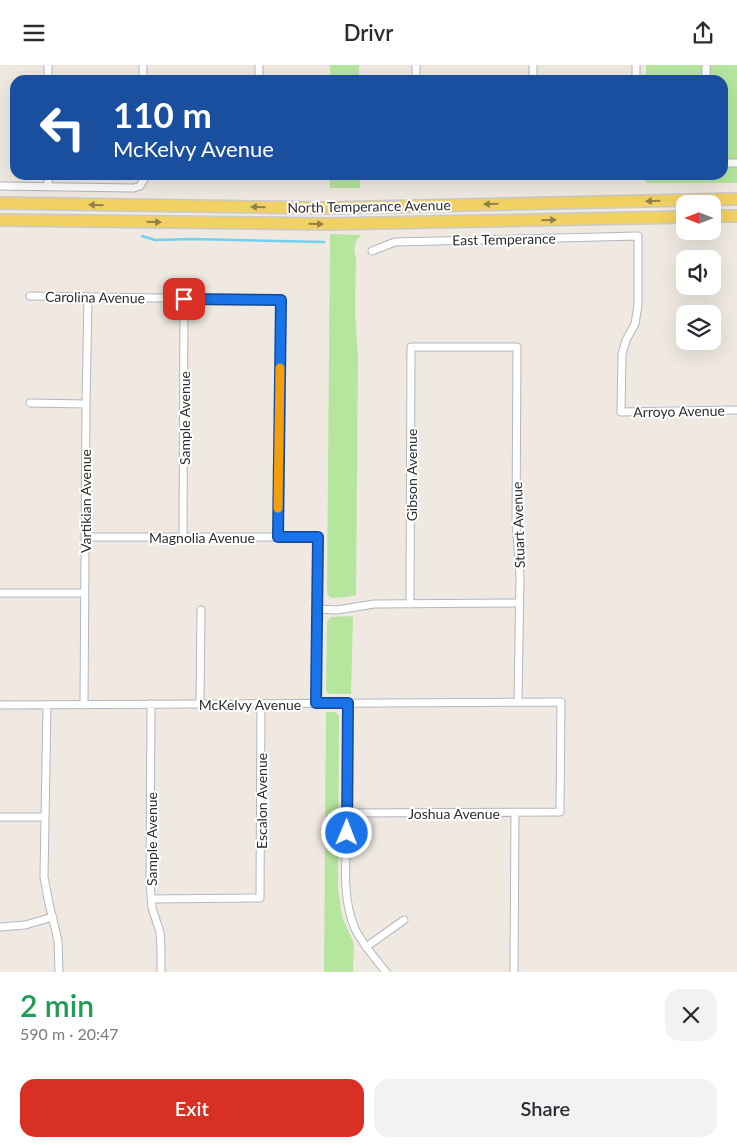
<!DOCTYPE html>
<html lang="en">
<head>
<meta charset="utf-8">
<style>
	:root { --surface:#fff; --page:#f2f2f3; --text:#2b2b33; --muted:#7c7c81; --accent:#d93025 }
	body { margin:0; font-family:Lato,sans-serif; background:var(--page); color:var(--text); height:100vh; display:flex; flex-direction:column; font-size:19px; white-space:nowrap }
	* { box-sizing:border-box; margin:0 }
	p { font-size:16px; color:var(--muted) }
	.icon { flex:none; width:28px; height:28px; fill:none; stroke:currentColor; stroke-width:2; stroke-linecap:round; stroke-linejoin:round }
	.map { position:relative; height:907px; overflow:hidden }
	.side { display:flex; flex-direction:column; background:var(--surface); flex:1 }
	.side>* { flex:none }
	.guide { position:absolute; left:10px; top:10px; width:718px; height:105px; border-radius:15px; box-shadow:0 5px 20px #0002; background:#1a4fa0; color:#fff; overflow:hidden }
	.needle { width:32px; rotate:270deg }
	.buttons { position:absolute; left:676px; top:130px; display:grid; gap:10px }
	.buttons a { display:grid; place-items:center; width:45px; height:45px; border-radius:10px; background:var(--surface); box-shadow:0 5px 20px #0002; font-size:25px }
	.pin { position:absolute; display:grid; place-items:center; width:42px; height:42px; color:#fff; margin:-21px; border-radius:10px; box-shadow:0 2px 8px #0006 }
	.me { position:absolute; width:55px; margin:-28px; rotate:1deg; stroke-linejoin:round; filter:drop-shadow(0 0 4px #0008) }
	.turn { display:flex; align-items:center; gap:18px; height:105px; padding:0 20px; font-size:22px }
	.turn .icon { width:65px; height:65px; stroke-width:2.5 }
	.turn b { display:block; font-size:35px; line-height:42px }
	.round { display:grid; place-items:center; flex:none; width:52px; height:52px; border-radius:15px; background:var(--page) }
	.head { display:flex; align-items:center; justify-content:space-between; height:85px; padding:0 20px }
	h1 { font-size:30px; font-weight:600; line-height:38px; color:#1e9e55 }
	.action { display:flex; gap:10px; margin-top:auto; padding:10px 20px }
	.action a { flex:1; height:58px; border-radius:15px; background:var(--accent); color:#fff; font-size:20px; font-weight:600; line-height:58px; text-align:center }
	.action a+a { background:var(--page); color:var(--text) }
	header { display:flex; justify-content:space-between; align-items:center; height:65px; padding:0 20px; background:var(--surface); font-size:22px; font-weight:600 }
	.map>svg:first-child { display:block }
	.green { fill:#b6e59e }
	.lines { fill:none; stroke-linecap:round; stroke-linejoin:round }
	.stream { stroke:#75cff0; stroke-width:2.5 }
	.street-casing { stroke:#b4b7c1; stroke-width:9 }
	.primary-casing { stroke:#c9c9c9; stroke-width:14 }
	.street { stroke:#fff; stroke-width:7 }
	.primary { stroke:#f2d163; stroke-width:11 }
	.oneway { fill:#908048 }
	.route-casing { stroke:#114b97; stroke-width:12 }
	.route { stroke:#1a73e8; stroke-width:9 }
	.slow { stroke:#f59e0b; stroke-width:9 }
	.labels { text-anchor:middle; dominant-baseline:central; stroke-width:4; stroke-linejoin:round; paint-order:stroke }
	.street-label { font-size:14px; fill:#2e2e2e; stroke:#fff }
</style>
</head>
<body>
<header><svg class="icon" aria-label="menu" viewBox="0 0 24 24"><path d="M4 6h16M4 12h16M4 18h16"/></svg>Drivr<svg class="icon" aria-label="share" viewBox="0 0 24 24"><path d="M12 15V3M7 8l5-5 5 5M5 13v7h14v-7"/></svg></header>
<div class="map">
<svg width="737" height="907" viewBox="0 0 737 907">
	<rect width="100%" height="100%" fill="#efe9e1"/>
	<path class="green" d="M330,0H359V15H330Z
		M646,0H737V118H646V110H722V15H646Z
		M330,110H360V123H330Z
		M330,169L361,170C354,177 353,184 356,193L355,246L358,292L356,530L345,532L331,533L327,528Z
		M353,551L351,629H330L326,626L327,557L331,552Z
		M326,647H336L339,651L338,824L342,851L354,879L353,907H324Z"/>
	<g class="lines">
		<path class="stream" d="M142,171L155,175L191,174L324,177"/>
		<g class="street-casing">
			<path id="street" d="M48,0V15
				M143,0V15
				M416,0V15
				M636,0V15
				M706,0V15
				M259,15V0
				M533,15V0
				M722,98H737
				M48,110V122
				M0,121L134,123L140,121L144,114V110
				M372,186L395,177L638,171V240L635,259L626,275L622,289L621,347L737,345
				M30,231L281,235L278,471
				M30,338L86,339
				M85,472H318L316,638
				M183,472L184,233
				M0,528H84
				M410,539L411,282H517L516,456L520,511L518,637
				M318,544L337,545L374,539L520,538
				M348,638C348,675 348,713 348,750C347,785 340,830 355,864C363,880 375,893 386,907
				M151,639L150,818L152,843L160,867L161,882V907
				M200,639L201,545
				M0,640L561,637L560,747L348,748
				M47,640L44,812L49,839L55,863L58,876L59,907
				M84,640L86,339L88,232
				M0,752H44
				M151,834L260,833L261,639
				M0,862L25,860L53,852
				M366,882L404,855
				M514,907L515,748"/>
		</g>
		<g class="primary-casing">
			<path id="primary" d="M0,138L327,143L737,134
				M712,151H737
				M0,155L328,159L685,152"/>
		</g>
		<use href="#street" class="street"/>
		<use href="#primary" class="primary"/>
	</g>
	<defs><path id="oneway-solid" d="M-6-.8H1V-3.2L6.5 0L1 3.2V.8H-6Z" transform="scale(1.25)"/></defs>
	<g class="oneway">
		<use href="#oneway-solid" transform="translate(653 136) rotate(179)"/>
		<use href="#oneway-solid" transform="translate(491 139) rotate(179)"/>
		<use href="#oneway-solid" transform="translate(96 140) rotate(-179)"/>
		<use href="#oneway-solid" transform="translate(258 142) rotate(-179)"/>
		<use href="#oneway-solid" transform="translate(549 155) rotate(-1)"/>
		<use href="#oneway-solid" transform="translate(154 157) rotate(1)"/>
		<use href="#oneway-solid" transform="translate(316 159) rotate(1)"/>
	</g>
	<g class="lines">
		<g class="route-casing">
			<path id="route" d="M184,234L281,235L278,472H318L316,638H348L347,768"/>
		</g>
		<use href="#route" class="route"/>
		<path class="slow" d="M278,443L280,303"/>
	</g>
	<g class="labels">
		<g class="street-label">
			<text transform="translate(369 141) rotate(-1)">North Temperance Avenue</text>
			<text transform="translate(504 174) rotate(-1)">East Temperance</text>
			<text transform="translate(95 232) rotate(1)">Carolina Avenue</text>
			<text transform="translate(679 346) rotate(-1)">Arroyo Avenue</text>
			<text transform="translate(184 353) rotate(-90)">Sample Avenue</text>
			<text transform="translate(411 410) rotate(-90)">Gibson Avenue</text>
			<text transform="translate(85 436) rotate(-90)">Vartikian Avenue</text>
			<text transform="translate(518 460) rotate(-92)">Stuart Avenue</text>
			<text x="202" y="472">Magnolia Avenue</text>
			<text x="250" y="639">McKelvy Avenue</text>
			<text transform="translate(261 736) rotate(-90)">Escalon Avenue</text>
			<text x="454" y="748">Joshua Avenue</text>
			<text transform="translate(151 774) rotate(-90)">Sample Avenue</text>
		</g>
	</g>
</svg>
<div class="buttons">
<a><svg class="needle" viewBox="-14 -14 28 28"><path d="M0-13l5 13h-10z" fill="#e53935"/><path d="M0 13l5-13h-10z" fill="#7c7c81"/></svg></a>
<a><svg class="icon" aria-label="sound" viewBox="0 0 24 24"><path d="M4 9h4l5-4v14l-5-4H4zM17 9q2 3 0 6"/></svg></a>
<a><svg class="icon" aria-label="layers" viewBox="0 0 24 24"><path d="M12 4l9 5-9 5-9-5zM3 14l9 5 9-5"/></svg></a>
</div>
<div class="pin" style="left:184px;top:234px;background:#d93025"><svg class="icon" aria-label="arrive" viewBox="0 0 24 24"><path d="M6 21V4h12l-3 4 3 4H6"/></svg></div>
<svg class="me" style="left:347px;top:768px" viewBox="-20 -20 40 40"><circle r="17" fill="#1a73e8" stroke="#fff" stroke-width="3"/><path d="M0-11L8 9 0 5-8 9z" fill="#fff"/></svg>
<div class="guide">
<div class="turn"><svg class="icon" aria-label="left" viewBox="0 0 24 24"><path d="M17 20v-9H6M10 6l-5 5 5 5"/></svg><div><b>110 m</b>McKelvy Avenue</div></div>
</div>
</div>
<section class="side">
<div class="head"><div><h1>2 min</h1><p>590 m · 20:47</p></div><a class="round"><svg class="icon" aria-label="close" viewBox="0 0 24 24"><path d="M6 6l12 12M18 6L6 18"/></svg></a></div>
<div class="action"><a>Exit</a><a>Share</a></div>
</section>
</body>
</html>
